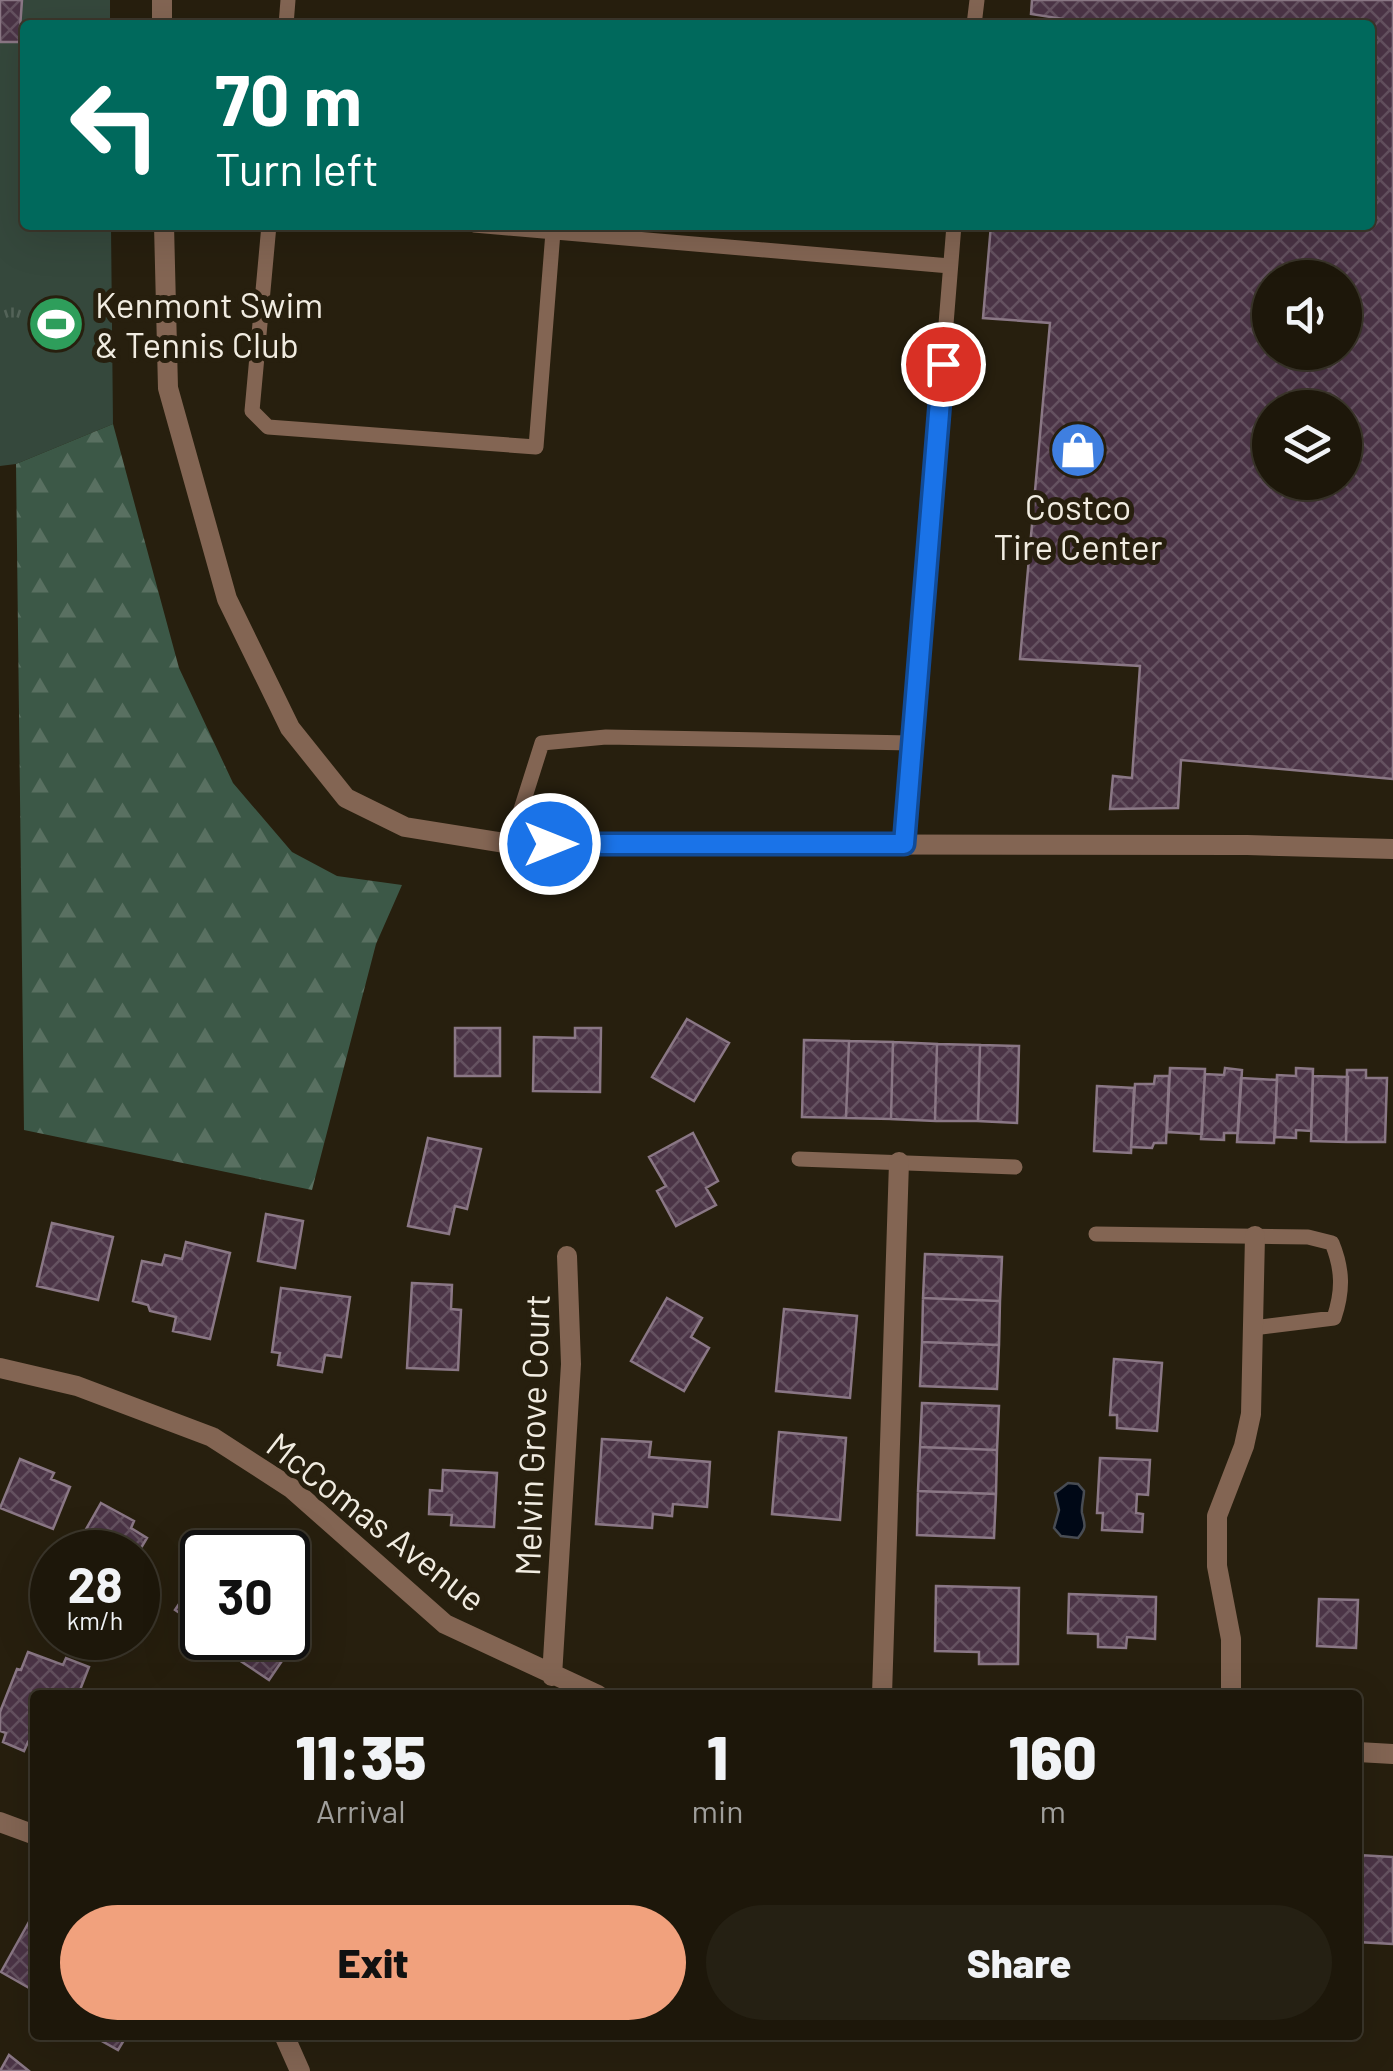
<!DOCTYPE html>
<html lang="en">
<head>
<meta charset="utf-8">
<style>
	:root { --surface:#1d170a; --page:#252013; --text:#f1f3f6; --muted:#a09f9c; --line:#3b362b; --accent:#f1a17d }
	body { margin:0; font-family:Barlow,sans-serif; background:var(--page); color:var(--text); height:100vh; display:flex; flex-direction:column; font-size:38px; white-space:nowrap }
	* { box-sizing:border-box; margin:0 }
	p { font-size:32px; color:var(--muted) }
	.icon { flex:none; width:55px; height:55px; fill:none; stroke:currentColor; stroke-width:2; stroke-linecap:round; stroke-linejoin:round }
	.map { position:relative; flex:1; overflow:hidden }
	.side { position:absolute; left:30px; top:1690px; width:1332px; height:350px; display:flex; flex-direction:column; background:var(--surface); border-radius:10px; box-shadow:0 10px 40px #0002,0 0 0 2px var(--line) }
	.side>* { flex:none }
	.guide { position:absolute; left:20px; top:20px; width:1355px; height:210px; border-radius:10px; box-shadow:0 10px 40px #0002,0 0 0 2px var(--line); background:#00695c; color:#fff; overflow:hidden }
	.controls { position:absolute; left:1252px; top:260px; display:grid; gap:20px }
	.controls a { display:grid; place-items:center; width:110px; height:110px; border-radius:50%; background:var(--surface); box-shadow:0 10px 40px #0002,0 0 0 2px var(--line); font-size:50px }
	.speed { position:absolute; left:30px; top:1530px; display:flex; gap:20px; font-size:50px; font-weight:700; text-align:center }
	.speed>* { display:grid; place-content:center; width:130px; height:130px; border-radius:50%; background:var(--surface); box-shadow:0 10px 40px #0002,0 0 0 2px var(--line); line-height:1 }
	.speed small { font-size:25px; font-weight:400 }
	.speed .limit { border:5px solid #111; border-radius:15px; background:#fff; color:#111 }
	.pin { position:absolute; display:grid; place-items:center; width:85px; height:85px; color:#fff; margin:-42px; border:5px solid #fff; border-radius:50%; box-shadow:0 2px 10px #0007 }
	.me { position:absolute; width:110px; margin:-55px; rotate:90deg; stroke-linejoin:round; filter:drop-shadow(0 0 8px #0008) }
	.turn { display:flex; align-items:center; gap:35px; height:210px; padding:0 30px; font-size:45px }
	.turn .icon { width:130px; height:130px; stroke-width:2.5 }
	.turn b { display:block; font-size:70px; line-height:85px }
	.eta { display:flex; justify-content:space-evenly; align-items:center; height:170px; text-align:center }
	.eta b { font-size:60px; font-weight:800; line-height:70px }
	.button { display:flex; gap:20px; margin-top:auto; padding:20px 30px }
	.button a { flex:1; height:115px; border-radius:60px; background:var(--accent); color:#111; font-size:40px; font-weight:800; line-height:115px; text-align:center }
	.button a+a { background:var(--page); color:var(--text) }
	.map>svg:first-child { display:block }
	.grass { fill:#35483c }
	.forest { fill:url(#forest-firs) }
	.park { fill:url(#park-tufts) }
	.water { fill:#000816; stroke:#484c53; stroke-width:2.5 }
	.building { fill:url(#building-cross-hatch); stroke:#8a7785; stroke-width:2.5; fill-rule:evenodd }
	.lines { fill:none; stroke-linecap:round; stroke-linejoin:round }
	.lane { stroke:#836553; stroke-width:15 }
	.street { stroke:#836553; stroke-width:20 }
	.route-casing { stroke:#114b97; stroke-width:25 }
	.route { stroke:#1a73e8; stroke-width:18 }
	.labels { text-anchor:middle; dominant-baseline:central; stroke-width:10; stroke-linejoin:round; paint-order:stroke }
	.poi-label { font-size:35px; fill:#f1ece1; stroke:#271f0e; text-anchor:start }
	.street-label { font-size:35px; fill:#f1ece1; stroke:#271f0e }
</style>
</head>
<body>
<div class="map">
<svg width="1393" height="2071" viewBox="0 0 1393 2071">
	<defs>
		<pattern id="forest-firs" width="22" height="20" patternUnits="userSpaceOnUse" patternTransform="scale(2.5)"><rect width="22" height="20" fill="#3c5847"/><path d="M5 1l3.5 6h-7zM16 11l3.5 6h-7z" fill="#597061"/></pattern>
		<pattern id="park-tufts" width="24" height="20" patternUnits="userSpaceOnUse" patternTransform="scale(2.5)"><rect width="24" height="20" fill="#35483c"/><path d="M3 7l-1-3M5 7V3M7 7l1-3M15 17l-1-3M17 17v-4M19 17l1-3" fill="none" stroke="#536358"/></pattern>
		<pattern id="building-cross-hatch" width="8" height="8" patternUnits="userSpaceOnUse" patternTransform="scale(2.5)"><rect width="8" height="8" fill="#4b3446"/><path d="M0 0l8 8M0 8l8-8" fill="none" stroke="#655260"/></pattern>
	</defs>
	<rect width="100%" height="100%" fill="#271f0e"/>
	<path class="grass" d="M0,0H110V25H25V225H111L113,424L16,464L0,466Z"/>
	<path class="forest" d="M113,424L179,668L233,783L292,852L337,876L402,885L376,944L312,1190L24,1130L16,464Z"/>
	<path class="park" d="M0,273L33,330L0,349Z"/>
	<path class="water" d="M1068,1483L1078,1484L1084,1491C1084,1497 1081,1507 1082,1513C1085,1525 1087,1527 1078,1538L1061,1536L1054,1528L1059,1510L1055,1493Z"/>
	<path class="building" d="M0,0H22L19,42H0Z
		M1032,0H1393V779L1181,760L1178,808L1110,809L1113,776L1132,778L1140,666L1020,659L1050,323L983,318L991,225H1370V25H1076V21L1031,14ZM1270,278H1345V352H1270ZM1270,408H1345V482H1270Z
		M687,1019L729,1043L694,1101L652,1077Z
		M455,1028H500V1076H455Z
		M575,1028H601L600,1092L533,1091L534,1037L575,1038Z
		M804,1040L849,1041L846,1118L802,1117Z
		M849,1041L893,1042L891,1119L846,1118Z
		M893,1042L937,1044L935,1121L891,1119Z
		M937,1044L980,1045L978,1121H935Z
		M980,1045L1019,1046L1017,1123L978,1121Z
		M1170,1068L1205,1069L1202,1134L1167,1132Z
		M1225,1068L1242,1070L1238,1133H1224V1140L1201,1139L1205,1074L1224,1075Z
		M1296,1068L1313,1069L1311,1131L1296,1130V1138L1275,1137L1277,1075L1296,1076Z
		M1347,1070H1366V1078H1387L1385,1142H1346Z
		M1155,1076H1169L1166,1143H1154L1152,1148L1131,1147L1135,1084H1154Z
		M1313,1076L1348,1077L1346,1142L1311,1141Z
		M1241,1078L1277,1080L1274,1143L1237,1142Z
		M1097,1086L1134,1088L1131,1153L1094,1151Z
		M693,1133L718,1181L706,1188L716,1205L676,1226L657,1191L666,1186L649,1157Z
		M428,1138L481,1149L467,1209L455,1206L449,1234L408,1226Z
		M266,1214L303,1221L295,1268L258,1261Z
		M52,1223L113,1237L98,1300L37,1286Z
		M186,1242L230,1253L210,1339L173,1331L176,1317L150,1311L148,1305L133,1301L142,1261L162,1265L165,1255L182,1259Z
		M925,1254L1002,1257L1000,1301L923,1298Z
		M412,1283L452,1285L451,1309L461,1310L458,1370L407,1368Z
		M281,1288L350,1297L341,1357L325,1355L322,1372L278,1365L280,1353L272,1352Z
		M667,1298L702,1318L691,1337L709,1348L684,1391L631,1361Z
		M923,1298L1000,1301L999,1345L922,1342Z
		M784,1309L857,1316L850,1398L776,1391Z
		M922,1342L999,1345L997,1389L920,1386Z
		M1114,1359L1162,1363L1157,1431L1117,1428V1415H1110Z
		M922,1403L999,1406L997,1450L920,1447Z
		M779,1432L846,1438L840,1520L772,1514Z
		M602,1439L651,1442L649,1457L710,1462L707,1507L673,1504L672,1516L653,1514L652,1528L596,1524Z
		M920,1447L997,1450L996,1494L918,1491Z
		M1100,1458L1150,1460L1148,1495L1137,1494L1136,1513L1143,1514L1142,1532L1102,1530L1103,1513H1097Z
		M20,1459L54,1473L51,1479L70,1487L53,1529L0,1508Z
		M443,1470L497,1473L494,1527L451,1525L452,1515L429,1514L430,1490L442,1491Z
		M918,1491L996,1494L994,1538L917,1535Z
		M101,1503L134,1521L131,1528L147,1538L138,1553L80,1552L82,1548L77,1545Z
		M202,1570V1628L175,1610Z
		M936,1586L1019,1588L1018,1664H979V1652L935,1651Z
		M1069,1594L1156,1597L1155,1639L1127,1637L1126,1648L1098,1647V1634L1068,1633Z
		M1319,1599L1358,1600L1356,1648L1317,1646Z
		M217,1638H286L294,1643L269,1680L239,1660L243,1655Z
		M28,1652L63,1665L66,1658L89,1667L78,1695H35V1745L28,1742L24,1751L3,1742L6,1733L0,1731V1712L17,1669L21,1670Z
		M1358,1855L1393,1857V1944L1358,1942Z
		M30,1920L35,1922V1981L31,1989L1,1972Z
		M91,2035H127L118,2050Z
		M9,2055L29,2071H0Z"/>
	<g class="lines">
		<path class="lane" d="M286,25L288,0
			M974,25L977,0
			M269,225L252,411L268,427L536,447L553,232
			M474,225L950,266
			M510,844L542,743L606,737L911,743
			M904,844L954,225
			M799,1159L1015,1167
			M1096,1234L1308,1237L1332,1243C1343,1270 1343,1291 1334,1318L1253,1328"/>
		<path class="street" d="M162,0V25
			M164,225L168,388L227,599L290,728L346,798L405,827L510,844L1247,845L1393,849
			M0,1368L77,1386L212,1437L291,1488L445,1624L598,1695
			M552,1676L571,1364L567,1256
			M882,1695L899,1162
			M1231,1695V1639L1217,1566V1516L1244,1446L1251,1414L1255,1236
			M1358,1752L1393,1754
			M0,1822L35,1835
			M284,2035L300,2071"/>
	</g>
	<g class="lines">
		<g class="route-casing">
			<path id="route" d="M550,844H904L943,364"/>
		</g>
		<use href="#route" class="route"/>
	</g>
	<defs>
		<g id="stadium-disc" transform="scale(2.875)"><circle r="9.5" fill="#2e9e5b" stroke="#271f0e"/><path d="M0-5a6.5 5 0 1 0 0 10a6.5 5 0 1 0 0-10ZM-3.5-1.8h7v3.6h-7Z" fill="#fff"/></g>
		<g id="shop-disc" transform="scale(2.875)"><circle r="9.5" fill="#3f7fe0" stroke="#271f0e"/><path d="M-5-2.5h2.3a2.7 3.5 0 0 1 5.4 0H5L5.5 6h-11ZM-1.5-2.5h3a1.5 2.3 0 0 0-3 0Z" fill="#fff"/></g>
	</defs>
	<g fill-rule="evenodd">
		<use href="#stadium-disc" x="56" y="324"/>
		<use href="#shop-disc" x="1078" y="450"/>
	</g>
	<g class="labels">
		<g class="poi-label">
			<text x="95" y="304">Kenmont Swim<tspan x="95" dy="40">&amp; Tennis Club</tspan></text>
			<text x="1078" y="506" text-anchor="middle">Costco<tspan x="1078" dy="40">Tire Center</tspan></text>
		</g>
		<g class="street-label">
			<text transform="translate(531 1435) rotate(-88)">Melvin Grove Court</text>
			<text transform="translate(377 1521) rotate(38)">McComas Avenue</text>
		</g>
	</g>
</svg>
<div class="controls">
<a><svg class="icon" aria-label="sound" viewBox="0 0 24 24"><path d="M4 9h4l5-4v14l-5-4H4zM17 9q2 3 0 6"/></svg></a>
<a><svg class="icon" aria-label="layers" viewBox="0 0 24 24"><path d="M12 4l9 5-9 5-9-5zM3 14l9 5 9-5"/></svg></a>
</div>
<div class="speed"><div>28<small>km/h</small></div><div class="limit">30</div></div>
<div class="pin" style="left:943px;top:364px;background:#d93025"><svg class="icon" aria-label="arrive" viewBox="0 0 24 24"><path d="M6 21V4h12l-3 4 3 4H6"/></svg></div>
<svg class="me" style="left:550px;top:844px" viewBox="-20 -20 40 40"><circle r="17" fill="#1a73e8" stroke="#fff" stroke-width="3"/><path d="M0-11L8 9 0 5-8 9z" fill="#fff"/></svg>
<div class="guide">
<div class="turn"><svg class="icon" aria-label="left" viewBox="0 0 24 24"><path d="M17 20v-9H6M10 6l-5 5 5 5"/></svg><div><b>70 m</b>Turn left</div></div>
</div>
<section class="side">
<div class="eta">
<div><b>11:35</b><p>Arrival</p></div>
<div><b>1</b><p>min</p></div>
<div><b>160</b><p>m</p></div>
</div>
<div class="button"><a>Exit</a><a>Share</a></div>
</section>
</div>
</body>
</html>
